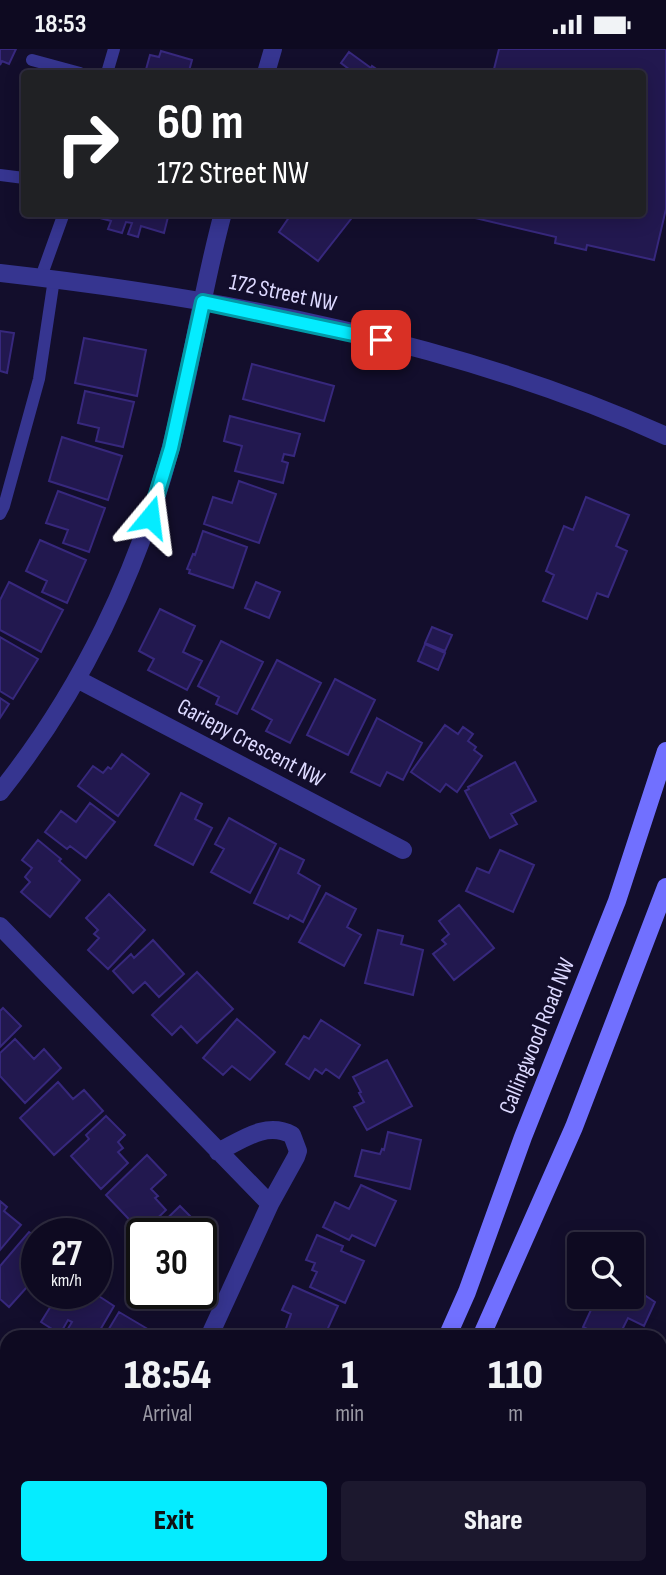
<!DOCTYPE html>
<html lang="en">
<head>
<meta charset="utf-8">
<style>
	:root { --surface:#0e0a21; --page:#1c182e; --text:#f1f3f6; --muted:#9b9aa5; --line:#2e2b3f; --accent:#05ecff }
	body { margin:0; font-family:"Sofia Sans Condensed",sans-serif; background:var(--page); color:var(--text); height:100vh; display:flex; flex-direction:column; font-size:26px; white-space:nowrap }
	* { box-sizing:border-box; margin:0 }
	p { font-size:23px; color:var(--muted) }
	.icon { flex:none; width:38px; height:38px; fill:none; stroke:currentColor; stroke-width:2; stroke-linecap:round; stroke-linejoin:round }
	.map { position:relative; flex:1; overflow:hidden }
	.drawer { position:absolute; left:0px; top:1281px; width:667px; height:245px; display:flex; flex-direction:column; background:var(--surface); border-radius:21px 21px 0 0; box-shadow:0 4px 18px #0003,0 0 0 2px var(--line) }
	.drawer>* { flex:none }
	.guide { position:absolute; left:21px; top:21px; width:625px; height:147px; border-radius:7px; box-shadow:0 4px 18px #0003,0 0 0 2px var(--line); background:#202124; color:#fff; overflow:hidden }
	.controls { position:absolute; left:567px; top:1183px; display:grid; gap:14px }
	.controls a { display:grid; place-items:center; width:77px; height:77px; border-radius:7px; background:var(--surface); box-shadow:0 4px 18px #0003,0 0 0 2px var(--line); font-size:35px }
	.speed { position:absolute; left:21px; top:1169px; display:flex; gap:14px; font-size:35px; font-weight:700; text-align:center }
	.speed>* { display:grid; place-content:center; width:91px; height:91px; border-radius:50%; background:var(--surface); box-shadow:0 4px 18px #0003,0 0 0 2px var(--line); line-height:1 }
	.speed small { font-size:18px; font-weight:400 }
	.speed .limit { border:4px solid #111; border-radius:10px; background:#fff; color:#111 }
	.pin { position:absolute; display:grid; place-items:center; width:60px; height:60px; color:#fff; margin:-30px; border-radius:14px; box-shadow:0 4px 10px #0006 }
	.me { position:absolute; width:77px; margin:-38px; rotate:16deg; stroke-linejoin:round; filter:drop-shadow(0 0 5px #0008) }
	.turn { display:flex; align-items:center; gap:24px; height:147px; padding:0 21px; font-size:32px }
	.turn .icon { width:91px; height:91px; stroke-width:2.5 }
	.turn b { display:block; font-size:49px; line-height:60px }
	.eta { display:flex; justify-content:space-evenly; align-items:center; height:119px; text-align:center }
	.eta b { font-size:42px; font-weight:800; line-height:49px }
	.button { display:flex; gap:14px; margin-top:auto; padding:14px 21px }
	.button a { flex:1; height:80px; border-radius:7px; background:var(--accent); color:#111; font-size:28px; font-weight:800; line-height:80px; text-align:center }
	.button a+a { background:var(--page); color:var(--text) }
	.status { display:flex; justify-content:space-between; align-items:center; height:49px; padding:0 35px; background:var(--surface); direction:ltr }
	.status svg { height:19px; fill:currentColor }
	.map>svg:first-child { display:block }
	.building { fill:#22184f; stroke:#37287d; stroke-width:2 }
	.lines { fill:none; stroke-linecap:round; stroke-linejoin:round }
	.service { stroke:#363590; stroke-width:12 }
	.minor { stroke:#363590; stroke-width:18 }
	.tertiary { stroke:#363590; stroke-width:18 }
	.secondary { stroke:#7170ff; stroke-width:18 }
	.route-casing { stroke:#0399a6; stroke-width:18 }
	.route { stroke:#05ecff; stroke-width:12 }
	.labels { text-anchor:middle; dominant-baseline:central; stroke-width:5; stroke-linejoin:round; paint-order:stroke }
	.street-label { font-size:23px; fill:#ddd9ff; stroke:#130e2c }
</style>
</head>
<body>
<div class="status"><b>18:53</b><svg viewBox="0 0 49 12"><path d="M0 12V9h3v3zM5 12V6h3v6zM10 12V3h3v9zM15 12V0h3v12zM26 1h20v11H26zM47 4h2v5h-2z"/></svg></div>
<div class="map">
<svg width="666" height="1526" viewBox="0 0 666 1526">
	<rect width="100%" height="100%" fill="#130e2c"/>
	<path class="building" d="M0,0H16L9,15L2,12L0,16Z
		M499,0H666V160L654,211L587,196L586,201L555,194L556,188L454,164H642V24H493Z
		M161,2L192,11L189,22L198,24H145L150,6L159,8Z
		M349,3L371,19L372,17L382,24H354L341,14Z
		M101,164H169L164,184L141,177L138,188L128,185L132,174L126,173L122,184L108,180L111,172L100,169Z
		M292,164H343L351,170L318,212L279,183Z
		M0,282L14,284L7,324L0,322Z
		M84,289L146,301L137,347L75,334Z
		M252,315L334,337L324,372L243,350Z
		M85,342L134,353L123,398L96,392L99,379L78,374Z
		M230,367L300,385L294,407L284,405L282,412L288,414L283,434L235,422L242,397L224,392Z
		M62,388L122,407L108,451L49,432Z
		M239,432L276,445L259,494L204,475L213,448L232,454Z
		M58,442L105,459L89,503L63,494L68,481L46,474Z
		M586,448L629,466L616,497L627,502L608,548L597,544L587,570L543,552L554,526L546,522L564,477L573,481Z
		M203,482L247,498L233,539L189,524L190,521L187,520L193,505L195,506Z
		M40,491L86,511L67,554L42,543L47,532L26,522Z
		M9,533L63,561L41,603L0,581V551Z
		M256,533L280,543L269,569L245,559Z
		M160,560L195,577L183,603L202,612L187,641L148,621L154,610L139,602Z
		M432,578L452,586L445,602L425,594Z
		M0,588L38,610L13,650L0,642Z
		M221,592L263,613L237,665L216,655L219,648L198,637Z
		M425,595L445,604L438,621L418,612Z
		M277,611L321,634L290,694L266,682L272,671L252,660Z
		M335,630L375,651L348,706L307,686Z
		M0,649L9,655L0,669Z
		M377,669L422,694L403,731L387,723L380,737L351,723Z
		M445,676L458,685L463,678L473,685L468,692L476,698L474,701L482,707L457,743L446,735L440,743L411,723Z
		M122,705L149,725L118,767L78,737L93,717L103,724L108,718L111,720Z
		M515,713L536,752L511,765L517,775L490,789L465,742L469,740L468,738Z
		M181,744L202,755L195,770L212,779L193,816L155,796Z
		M90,754L115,773L86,809L70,797L67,800L45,783L61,762L76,773Z
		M229,769L276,795L250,844L211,823L224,800L215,795Z
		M38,791L61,810L59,812L80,831L50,868L21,843L30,833L25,828L32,819L22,811Z
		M280,799L304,811L298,824L320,837L303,873L290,866L288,870L254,854Z
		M500,801L534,816L513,863L466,842L477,819L489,824Z
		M326,844L356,860L347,878L361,886L344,917L299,893Z
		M109,845L145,881L108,920L88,901L99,889L94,885L98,881L86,869Z
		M459,856L494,899L454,931L433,905L446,895L442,891L449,885L439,872Z
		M378,881L403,887L401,895L423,901L413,946L365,934Z
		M153,891L184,925L159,948L145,933L133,944L113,922L131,905L134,909Z
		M197,923L233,960L197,994L181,977L172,986L152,966Z
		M3,959L21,977L0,998V962Z
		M237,970L275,1003L250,1031L232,1017L223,1026L203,1009Z
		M321,971L360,996L339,1029L326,1020L322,1025L315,1020L309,1030L286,1015L304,987L309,990Z
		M15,990L34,1010L44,1000L61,1019L25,1054L0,1027V1004Z
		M387,1011L412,1057L367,1081L354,1058L364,1053L359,1044L361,1043L353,1028Z
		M58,1033L73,1050L84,1041L103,1062L54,1106L20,1069Z
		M106,1067L125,1086L118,1093L123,1099L118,1103L128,1114L101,1140L71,1107L89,1090L86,1086Z
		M388,1083L421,1091L410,1140L355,1127L362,1101L380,1105L382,1100L384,1101Z
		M147,1106L166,1126L151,1140L158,1147L155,1149L166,1161L142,1184L106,1146Z
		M361,1136L396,1152L375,1197L352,1186L349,1191L323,1178L335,1153L349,1160Z
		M0,1152L7,1158L4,1162L21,1176L0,1201Z
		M180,1157L199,1176L191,1185H151Z
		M29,1183L37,1189V1244H47L41,1251L27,1238L9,1258L0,1250V1217Z
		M317,1186L343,1197L341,1202L364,1212L345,1254L310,1238L317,1223L312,1221L315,1214L306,1211Z
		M632,1230L643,1236L640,1243L655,1253L644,1277L628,1269L622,1281L633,1288H604L583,1278L597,1248H632Z
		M293,1237L338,1257L324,1288H283L291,1265L282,1261Z
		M59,1244H94L114,1257L96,1288H63L72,1273L68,1271L60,1285L41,1273Z
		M119,1263L161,1288H104Z
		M6,1385H7V1446L0,1443V1398Z
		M666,1403V1483L660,1496V1412L661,1413Z
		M510,1519H555L556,1520L548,1526H515Z
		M567,1519L572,1526H557Z"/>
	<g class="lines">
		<path class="service" d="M32,11L80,24
			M107,24L114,0
			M0,126L24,129
			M41,228L64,164
			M0,465L4,457L39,330L54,230"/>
		<path class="minor" d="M266,24L273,0
			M77,630L403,801
			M0,743C81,642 138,523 171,398C191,321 202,241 223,164
			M0,877L270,1155L209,1288
			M218,1103C242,1091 266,1072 292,1086L298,1102L296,1108L270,1155
			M0,1303L7,1309"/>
		<path class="tertiary" d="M0,224C222,249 462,294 666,387"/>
		<path class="secondary" d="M447,1288L467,1243L523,1088L617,852L666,702
			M481,1288L574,1078L666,838
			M337,1526L340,1519
			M367,1526L370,1519
			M395,1526V1519"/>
	</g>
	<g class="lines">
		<g class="route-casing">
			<path id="route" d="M150,468L171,399L203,253L381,291"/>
		</g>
		<use href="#route" class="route"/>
	</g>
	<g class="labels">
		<g class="street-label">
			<text transform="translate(283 244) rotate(12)">172 Street NW</text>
			<text transform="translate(251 694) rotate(28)">Gariepy Crescent NW</text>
			<text transform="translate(537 987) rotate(-68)">Callingwood Road NW</text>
		</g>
	</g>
</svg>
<div class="controls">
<a><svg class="icon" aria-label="search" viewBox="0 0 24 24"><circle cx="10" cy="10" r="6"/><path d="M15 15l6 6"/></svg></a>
</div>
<div class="speed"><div>27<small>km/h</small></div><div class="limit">30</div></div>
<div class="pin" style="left:381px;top:291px;background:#d93025"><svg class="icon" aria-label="arrive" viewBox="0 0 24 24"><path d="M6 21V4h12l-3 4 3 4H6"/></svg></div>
<svg class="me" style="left:150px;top:468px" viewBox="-20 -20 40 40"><path d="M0-17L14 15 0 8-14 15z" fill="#05ecff" stroke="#fff" stroke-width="4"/></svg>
<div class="guide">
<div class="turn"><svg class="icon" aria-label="right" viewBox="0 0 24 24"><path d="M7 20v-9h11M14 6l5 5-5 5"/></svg><div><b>60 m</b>172 Street NW</div></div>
</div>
<section class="drawer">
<div class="eta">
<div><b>18:54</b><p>Arrival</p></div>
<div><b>1</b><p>min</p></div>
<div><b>110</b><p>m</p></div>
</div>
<div class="button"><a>Exit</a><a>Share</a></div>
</section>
</div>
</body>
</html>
